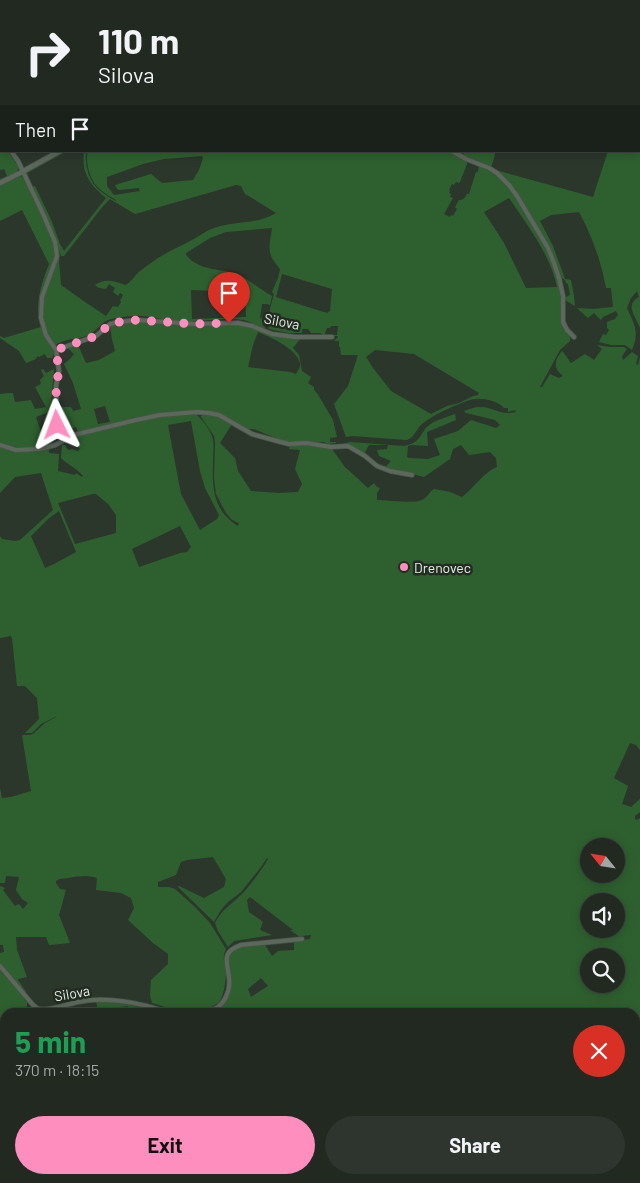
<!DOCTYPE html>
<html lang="en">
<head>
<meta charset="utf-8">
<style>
	:root { --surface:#212921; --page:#2d352e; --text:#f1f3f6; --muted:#a2a6a5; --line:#3e453f; --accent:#fe8ebd }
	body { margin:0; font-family:Barlow,sans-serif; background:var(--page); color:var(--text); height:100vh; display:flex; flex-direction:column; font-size:19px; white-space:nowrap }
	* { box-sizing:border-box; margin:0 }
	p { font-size:16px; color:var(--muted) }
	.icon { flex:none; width:28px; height:28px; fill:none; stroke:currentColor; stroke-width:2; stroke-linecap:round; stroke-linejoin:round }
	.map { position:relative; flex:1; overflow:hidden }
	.panel { position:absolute; left:0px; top:1008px; width:640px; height:176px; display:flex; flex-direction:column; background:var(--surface); border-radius:15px 15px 0 0; box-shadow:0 2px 12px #0003,0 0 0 1px var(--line) }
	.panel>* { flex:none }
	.hud { position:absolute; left:0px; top:0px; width:640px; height:152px; box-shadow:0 2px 12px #0003,0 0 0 1px var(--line); background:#212921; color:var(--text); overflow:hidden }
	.needle { width:32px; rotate:300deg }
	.buttons { position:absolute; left:580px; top:838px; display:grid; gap:10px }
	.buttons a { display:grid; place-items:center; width:45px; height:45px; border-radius:50%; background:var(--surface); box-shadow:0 2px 12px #0003,0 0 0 1px var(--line); font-size:25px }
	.pin { position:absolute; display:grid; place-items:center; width:42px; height:42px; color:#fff; margin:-51px -21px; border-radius:50% 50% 50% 0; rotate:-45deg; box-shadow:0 0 5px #0007 }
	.pin .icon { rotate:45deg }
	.me { position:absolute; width:55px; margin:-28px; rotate:357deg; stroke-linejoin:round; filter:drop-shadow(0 0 4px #0008) }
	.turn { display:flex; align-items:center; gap:18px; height:105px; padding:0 15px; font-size:22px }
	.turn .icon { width:65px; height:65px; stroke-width:2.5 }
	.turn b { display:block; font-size:35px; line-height:42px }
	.then { display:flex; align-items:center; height:48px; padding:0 15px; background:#0003; gap:10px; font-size:19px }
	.round { display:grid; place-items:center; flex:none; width:52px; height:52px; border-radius:26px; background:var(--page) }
	.overview { display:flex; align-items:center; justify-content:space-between; height:85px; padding:0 15px }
	h1 { font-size:30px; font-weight:700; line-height:38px; color:#1e9e55 }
	.primary-button { display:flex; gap:10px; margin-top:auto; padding:10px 15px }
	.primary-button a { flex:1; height:58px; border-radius:30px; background:var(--accent); color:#111; font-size:20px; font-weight:700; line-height:58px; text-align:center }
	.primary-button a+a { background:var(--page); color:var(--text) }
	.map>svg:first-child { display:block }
	.green { fill:#2e602f; fill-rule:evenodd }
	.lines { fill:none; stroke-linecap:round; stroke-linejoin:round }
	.minor-casing { stroke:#4a544a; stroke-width:5.5 }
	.tertiary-casing { stroke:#4a544a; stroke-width:6 }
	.minor { stroke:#5c685c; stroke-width:4 }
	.tertiary { stroke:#5c685c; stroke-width:4.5 }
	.route { stroke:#fe8ebd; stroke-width:9; stroke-dasharray:0 16.2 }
	.poi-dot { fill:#fe8ebd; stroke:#222c22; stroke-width:2 }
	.labels { text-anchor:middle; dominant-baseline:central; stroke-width:5; stroke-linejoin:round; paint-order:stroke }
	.street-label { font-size:14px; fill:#e5ece5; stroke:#222c22 }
	.poi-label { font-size:14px; fill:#e5ece5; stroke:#222c22; text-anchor:start }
</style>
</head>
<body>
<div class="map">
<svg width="640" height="1183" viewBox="0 0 640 1183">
	<rect width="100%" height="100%" fill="#2c372c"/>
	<path class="green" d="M0,0H154L157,1H1V86L0,91Z
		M639,96L640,97V328C636,317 624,305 639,297L637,291L631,298L627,308C634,324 640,331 632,350L625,345H611L599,342L603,334L606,335L609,330L607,328V322L615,319L618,315L616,311L603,317L601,320L594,313L588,318L577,308L593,309L613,307L611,288H606C601,261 592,236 579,212L551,215L540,221L553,246L565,279L571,280L574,296L575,306L565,300L564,298L570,295L568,284L566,283L565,280L562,278L553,255L516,193L492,169L593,197L608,151H639Z
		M1,147V151H8L19,168L15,174L0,181V179L7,176L4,169L0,170V148Z
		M64,151H67L27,173L31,187L35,186L52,222L60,244L64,251L106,198C90,185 81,173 84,151H87C85,157 86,162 87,168C90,185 101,193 116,201V200C101,191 92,186 88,167C87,161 86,157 88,151H449L467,161V164L460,182L459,183L456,182L454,185L452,184L449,190L450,191L449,193L451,194L450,197L453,198L444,214L450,217L451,215L453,216L457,209L455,207L459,200C463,200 465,198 467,194H469L476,172H478L479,166L498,176L510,188L544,242L551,256L559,280L562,307V325L570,337V341L560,350L540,387H542L550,374L559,378L563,376C553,368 554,361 562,351C565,354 570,362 571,363L585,354L594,360L602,349L597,345L610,347H624L627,349L622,356L623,360L632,352L638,356L636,364L638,365L640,357V750L636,745L630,743L614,778L628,786L622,804L631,807L640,799V812L635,816V819L637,820L640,818V1183H426L430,1179H635V1012H292L291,1009L283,1012H221L219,1009C224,1003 228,997 230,988C232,975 219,952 238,947C246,944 257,946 265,945L272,956L278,951L294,950V941L310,939L311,935L301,936L300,937L290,930H293L250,897L247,900L249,912L263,922L260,930L272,935L234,941L228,947L218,931L215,923C221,910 232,904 242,894C251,884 261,871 268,859L267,858L261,867L241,892L227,903L221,910L214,922L178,887L179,886L204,898L224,887L226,879L213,857L187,860L181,862L176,875L158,882V887H169L175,889L195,907L210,923L226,949C221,960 226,962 226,972C226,980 224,996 219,1002C212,1010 188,1012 178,1011C169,1009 160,1005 152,1003L150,995L151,980L168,964V954L153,943L128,920L134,908L131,898L121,893L96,890L97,878C87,875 78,876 68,878C62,879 60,878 56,881V883L60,889L66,890L59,915L70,943L49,945L46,937H16L17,950L27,977L18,979V980L26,992V995L0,964V953L4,952L3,945H0V886L5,888L3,890L15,906L19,904L23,909L28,903L22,899L16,890L19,877L6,876L5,883H0V788L2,798L11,797L31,791L22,735H29L33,734L45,723L56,717L57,716L41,724L32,733H25L39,719L37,698L25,686H17L12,638L11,636L0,638V536L2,539L15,541L20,540L53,510L41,473L15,477L0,493V446L19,452L35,451L49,449V453L59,454L58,471L75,475L76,473L82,477L83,476C77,468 68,465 61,458L62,445H66V448L69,450L72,449L78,451L80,449L68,440L72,437L148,418L177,415L196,414C203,421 211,430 213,440C214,448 213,456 213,464C212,490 214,511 238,526L239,523L232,520L226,513L216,494L214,478L215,443L214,436L201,417L202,414C214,415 222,418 232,424L220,443L235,458L238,471L251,491L279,493L298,492L302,484L295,469L300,450L289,449L290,446L293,445H315L332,449L345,467L368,488L374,483L377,487L380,488L377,493V500C387,500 414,504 422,500C428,497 429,492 434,489L450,492L462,497C474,488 484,472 497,467L496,458L490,452L469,455L461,445L453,449L450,459L424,477L385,467L391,461L379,456L377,450L387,449L388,445H369L364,454C357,449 351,446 343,445L342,444L350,442L404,446C424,442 418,432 432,423C439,419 447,417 455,414L456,420L427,432L428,446L411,445L408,446L407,457L409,458L428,459L440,455L434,439L458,431L471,420L496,428L500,425L495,420L466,413L464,411C470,409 475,407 480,407C496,407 498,416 516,412L515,410L508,412V408H504C498,401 484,398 475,399C464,400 431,416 422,424C416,429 415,437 407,440L352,436L346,437L334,404L348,386L358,355H341L340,347H339V341H334L338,337V336H331V335H337L338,326H331L330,328H327L325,333L326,336H322L321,333H311L308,329H302V333H288L269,329C267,318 271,305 274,294L272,292L278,278L280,269C277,265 274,262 272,258C267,248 271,239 272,228L226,232L210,238L186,253V255C201,273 222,267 241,276C252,282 261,290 272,296L270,305L267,304H262L260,318L267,320V323L264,322L262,325L265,327V329C258,327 252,322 244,320C224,317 204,322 183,321C169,321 156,317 142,316C132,315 121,317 111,319C101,321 96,333 86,336C75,340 64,338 54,346C32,314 43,294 56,260L58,258L60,259L59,261L61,285L85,302L106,316L113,306L118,307L121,302L120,301L123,295L120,293L118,296L113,292L115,288L109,284L106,289L99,288L95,285C105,278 114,281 125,285C132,282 134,276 139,272C145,267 152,262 158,258C169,251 181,246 192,240C198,237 203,233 209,230C231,220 255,226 276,213L247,195L245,194L241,186L236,185L135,214L110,199L103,206L64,256H61L53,233L25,176V173ZM202,156L203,158L199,170L193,180L162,183L151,174L115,185L117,189L119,190L139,188L140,191L114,195L107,186V177L143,164L164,159ZM509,198C528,226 550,254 557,287L526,288L504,243L484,212ZM282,274L332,289L330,311L327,313L276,297ZM191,290L245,292L246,317L192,319ZM375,350L414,354L479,393L478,395L473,396L459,403L447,406L431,414L391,391L373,368L366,357ZM191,421L200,471L205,488L219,515L217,519L200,530L181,494L168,425ZM93,494H96L108,504L116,515V533L75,544L58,503ZM59,511L76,552L54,564L45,568L31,536L48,519ZM180,526L191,547L187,552L180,553L139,567L132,549ZM589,846H616V874H589ZM589,901H616V929H589ZM589,956H616V984H589ZM261,978L268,986L251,997L248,989Z
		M464,151H496L491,168L463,156Z
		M21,176L23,178C33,197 57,234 55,256C55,262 50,268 48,274C42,289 38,306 40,322C42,334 52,343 54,354L52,358H47L45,354L39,357L37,356L36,359L26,363L19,351L0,338V336L4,338L41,327C34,305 41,285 49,264L22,210L0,221V185Z
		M139,321L179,325L237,324L249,327L271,335L300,339L293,348L299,355L302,371L311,377L308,383L314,387V390L317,393L333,420L337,437L330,438V442H336V443L328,444L324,442L283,441L254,429H243L225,417L193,411L177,412L145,416L78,432L76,427L67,430L62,428V426L63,425L61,418H58V407H71L73,411L81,409L73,383L64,364L71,358L74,354L67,347L78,345L86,363L99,360L115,351L112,339L110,326ZM258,332C270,337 296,348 300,363C301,367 298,370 296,374L290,372L248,367L253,345ZM105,406L110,422L98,424L94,409Z
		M43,369L46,373L54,369L51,404L53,418L49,412L36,417L43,438H46L45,444L43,447C27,449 15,448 0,443V394L9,393H13L15,402L31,400L35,409L46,407L35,387L41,384L40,380L44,376L41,370Z
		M0,968L27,1002V1006L25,1012H5V1047L1,1051L0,1056Z
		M96,1000L121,1003L162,1012H129L128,1006L113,1008L107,1012H98Z
		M5,1107V1169L0,1168V1139Z
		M149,1179H200L199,1183H148Z
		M286,1179H404V1183H341L330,1180L311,1183H297L296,1179Z"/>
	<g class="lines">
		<g class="minor-casing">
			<path id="minor" d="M157,0L160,1
				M0,137L1,139
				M11,151L18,161L44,216L55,242L57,256L42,297L41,318L46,335L56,350L59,371L56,386L57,425L71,436
				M452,151L466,159L489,168L497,173L509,185L517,196L548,248L554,263L559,278L563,296V322L567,330L574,337
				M56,350L96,336L110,324L119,322L137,320L195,324L238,323L252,326L272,334L295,337H332
				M0,445L16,450L40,449L55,445L74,435L136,420L160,415L197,412L209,413L219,415L252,434L281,442L289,444L306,443L331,447L348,446L365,456L377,466L390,471L412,475
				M0,966L33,1005C36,1007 37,1009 40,1009C49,1011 69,1004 78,1002C106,996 141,1003 167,1012
				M208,1012C223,1008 231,993 229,977C227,961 221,952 241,945L302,939
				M0,1171L5,1173
				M31,1179L57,1183
				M147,1183L148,1179
				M420,1183H423"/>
		</g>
		<g class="tertiary-casing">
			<path id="tertiary" d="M280,1L281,0
				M0,183L20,173L60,151"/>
		</g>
		<use href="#minor" class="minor"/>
		<use href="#tertiary" class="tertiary"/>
	</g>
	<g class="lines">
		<path class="route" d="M57,425L56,386L59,371L56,350L96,336L110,324L119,322L137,320L195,324L229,323"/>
	</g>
	<circle class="poi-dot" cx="404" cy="567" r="5"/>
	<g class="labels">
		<g class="street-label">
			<text transform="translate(282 321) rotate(11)">Silova</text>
			<text transform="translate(72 993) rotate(-10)">Silova</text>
		</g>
		<g class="poi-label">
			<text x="414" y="567">Drenovec</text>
		</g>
	</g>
</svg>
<div class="buttons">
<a><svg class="needle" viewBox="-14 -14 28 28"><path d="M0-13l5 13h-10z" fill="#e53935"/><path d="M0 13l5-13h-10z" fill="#a2a6a5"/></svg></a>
<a><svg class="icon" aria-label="sound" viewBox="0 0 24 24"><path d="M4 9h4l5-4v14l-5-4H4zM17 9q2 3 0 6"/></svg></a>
<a><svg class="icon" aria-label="search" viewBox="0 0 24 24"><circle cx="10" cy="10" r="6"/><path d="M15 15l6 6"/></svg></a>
</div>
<div class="pin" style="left:229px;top:323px;background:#d93025"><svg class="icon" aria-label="arrive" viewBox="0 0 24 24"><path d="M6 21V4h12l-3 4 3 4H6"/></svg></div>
<svg class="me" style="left:57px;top:425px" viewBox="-20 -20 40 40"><path d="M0-17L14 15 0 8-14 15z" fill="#fe8ebd" stroke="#fff" stroke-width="4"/></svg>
<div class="hud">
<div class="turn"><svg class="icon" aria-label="right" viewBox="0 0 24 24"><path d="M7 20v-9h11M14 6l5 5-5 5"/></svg><div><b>110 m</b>Silova</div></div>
<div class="then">Then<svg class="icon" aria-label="arrive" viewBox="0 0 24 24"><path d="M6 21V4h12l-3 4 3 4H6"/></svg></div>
</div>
<section class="panel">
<div class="overview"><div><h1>5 min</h1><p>370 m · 18:15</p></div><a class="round" style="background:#d93025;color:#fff"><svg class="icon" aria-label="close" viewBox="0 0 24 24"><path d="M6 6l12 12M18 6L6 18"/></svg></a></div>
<div class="primary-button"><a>Exit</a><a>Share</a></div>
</section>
</div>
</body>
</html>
